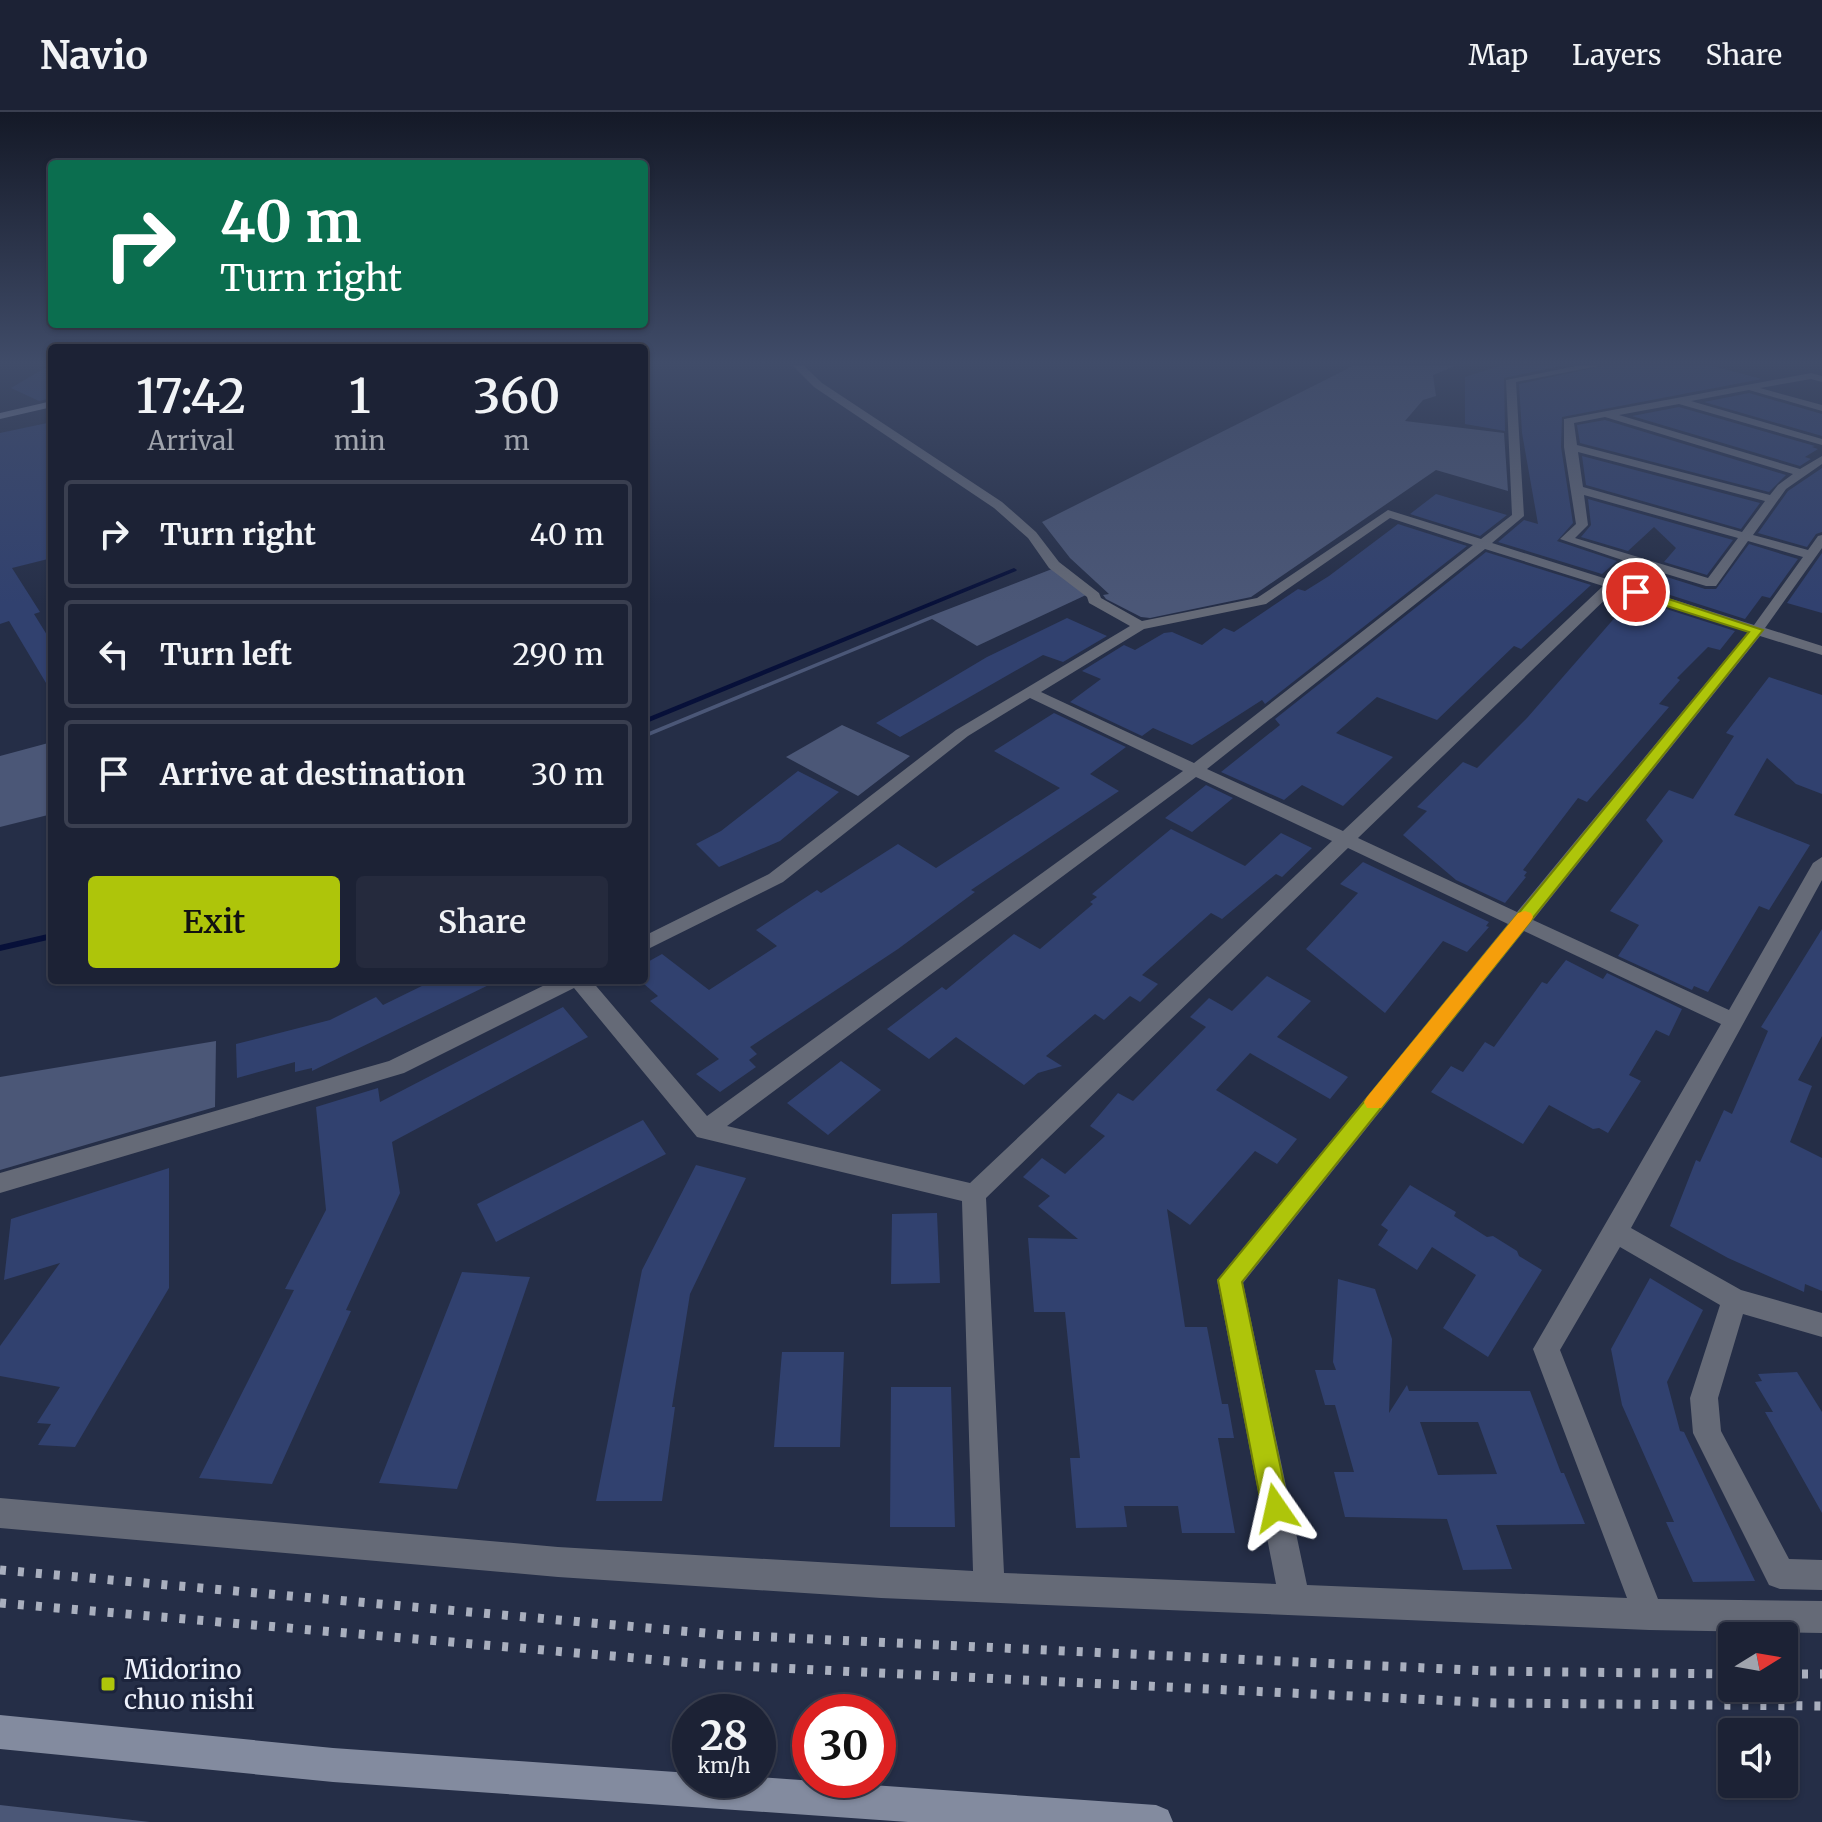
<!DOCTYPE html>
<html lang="en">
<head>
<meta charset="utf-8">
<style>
	:root { --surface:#1c2235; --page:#252a3d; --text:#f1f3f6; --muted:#a0a4ad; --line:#3a3f50; --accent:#aec50a }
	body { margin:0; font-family:Merriweather,serif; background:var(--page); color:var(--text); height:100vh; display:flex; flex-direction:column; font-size:30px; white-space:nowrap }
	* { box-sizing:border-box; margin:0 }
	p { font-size:26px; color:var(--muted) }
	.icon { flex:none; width:44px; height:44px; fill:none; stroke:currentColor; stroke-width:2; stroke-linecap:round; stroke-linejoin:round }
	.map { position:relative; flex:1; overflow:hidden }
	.drawer { position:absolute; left:48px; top:232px; width:600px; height:640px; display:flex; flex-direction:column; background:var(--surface); border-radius:8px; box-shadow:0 2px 6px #0004,0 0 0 2px var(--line) }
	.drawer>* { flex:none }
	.top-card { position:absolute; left:48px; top:48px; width:600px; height:168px; border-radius:8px; box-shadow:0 2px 6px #0004,0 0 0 2px var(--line); background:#0b6e4f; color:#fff; overflow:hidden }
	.needle { width:52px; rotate:79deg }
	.buttons { position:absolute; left:1718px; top:1510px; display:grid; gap:16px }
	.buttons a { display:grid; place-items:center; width:80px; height:80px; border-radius:8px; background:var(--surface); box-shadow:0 2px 6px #0004,0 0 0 2px var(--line); font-size:40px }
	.speed { position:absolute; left:672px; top:1582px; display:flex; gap:16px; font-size:40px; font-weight:700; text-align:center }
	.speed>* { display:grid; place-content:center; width:104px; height:104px; border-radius:50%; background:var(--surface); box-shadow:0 2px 6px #0004,0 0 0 2px var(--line); line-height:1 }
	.speed small { font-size:20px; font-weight:400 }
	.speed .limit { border:12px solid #d22; background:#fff; color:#111 }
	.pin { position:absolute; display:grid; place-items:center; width:68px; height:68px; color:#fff; margin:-34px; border:4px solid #fff; border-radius:50%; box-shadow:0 2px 8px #0007 }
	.me { position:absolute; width:88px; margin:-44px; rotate:349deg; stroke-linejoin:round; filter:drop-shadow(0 0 6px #0008) }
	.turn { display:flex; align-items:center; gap:28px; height:168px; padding:0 40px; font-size:36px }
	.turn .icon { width:104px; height:104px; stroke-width:2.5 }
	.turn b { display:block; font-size:56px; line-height:68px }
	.eta { display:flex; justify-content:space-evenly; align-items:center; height:136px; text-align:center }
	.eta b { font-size:48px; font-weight:600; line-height:56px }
	.action { display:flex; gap:16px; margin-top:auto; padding:16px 40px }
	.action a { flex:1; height:92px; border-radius:8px; background:var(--accent); color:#111; font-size:32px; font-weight:600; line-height:92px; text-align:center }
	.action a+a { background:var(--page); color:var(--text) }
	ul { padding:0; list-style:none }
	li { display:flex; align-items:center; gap:24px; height:108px; margin:0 16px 12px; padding:0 24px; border:4px solid var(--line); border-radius:8px }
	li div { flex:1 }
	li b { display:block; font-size:30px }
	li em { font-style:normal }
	header { display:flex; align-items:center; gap:48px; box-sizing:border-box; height:112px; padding:0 40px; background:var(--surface); border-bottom:2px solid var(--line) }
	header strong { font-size:38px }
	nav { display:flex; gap:44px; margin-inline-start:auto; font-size:28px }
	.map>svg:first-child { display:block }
	.green { fill:#4b5777 }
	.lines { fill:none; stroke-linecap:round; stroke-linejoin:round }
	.stream { fill:#071039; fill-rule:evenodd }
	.building { fill:#31416f; fill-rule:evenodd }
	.street { fill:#656a77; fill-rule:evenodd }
	.secondary { fill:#838b9f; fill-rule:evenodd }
	.rail { stroke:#a9afbe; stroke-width:9; stroke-dasharray:6 12; stroke-linecap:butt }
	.route { fill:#aec50a; stroke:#718006; stroke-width:2 }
	.slow { fill:#f59e0b }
	.poi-dot { fill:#aec50a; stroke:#1c243c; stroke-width:3 }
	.labels { text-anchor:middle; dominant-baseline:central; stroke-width:6; stroke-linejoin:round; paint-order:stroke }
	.near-poi-label { font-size:26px; fill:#eef2fc; stroke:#1c243c; text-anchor:start }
</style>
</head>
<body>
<header>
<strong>Navio</strong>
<nav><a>Map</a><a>Layers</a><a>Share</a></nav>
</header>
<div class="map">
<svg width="1822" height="1710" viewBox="0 0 1822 1710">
	<rect width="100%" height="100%" fill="#252e47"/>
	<path class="green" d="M1355,253H1457L1433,263L1436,284L1423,288L1405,309L1504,321L1508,379L1436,358L1251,485L1150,506L1141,505L1106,487L1103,483L1109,482L1070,446L1042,410Z
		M1052,457L1086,483L977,534L932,507L644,626V622L928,505Z
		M842,613L910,644L858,684L786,645Z
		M52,630V702L0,715V644Z
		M216,929L215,995L0,1058V965Z
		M0,1693L150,1710H0Z"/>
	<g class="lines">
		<path class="stream" d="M1014,456L1017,458L1016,459L644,612V607Z
			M52,821V827L0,839V833Z"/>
	</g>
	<path class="building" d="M50,253L52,286L39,289L11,276Z
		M1502,253H1565L1504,266L1505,319L1465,312V265Z
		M1607,253H1709L1762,267L1562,305L1561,335L1573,411L1557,429L1617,449L1602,462L1498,430L1524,408L1538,412L1522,321L1519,272Z
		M1749,281L1822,302V324L1704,290Z
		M1679,295L1815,334L1812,335L1818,337L1805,345L1811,347L1800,354L1632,304Z
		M1605,308L1786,363L1769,380L1580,331L1577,313Z
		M52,310V446L12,456L40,500L34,502L52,531V581L9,509L0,512V321Z
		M1582,344L1760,391L1741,417L1586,373Z
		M1822,356V420L1816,422L1807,435L1758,421L1788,379Z
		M1436,382L1507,403L1480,424L1410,402Z
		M1588,387L1733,428L1707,463L1664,450L1676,436L1654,415L1628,439L1581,425L1591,413Z
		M1398,412L1467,434L1265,592L1262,588L1192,633L1153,616L1142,624L1070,590L1101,567L1082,559L1124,533L1135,538L1164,521L1172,520L1202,533L1224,516L1234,520L1298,477L1305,479L1329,464Z
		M1749,432L1798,447L1770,486L1762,484L1745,507L1642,474L1654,461L1705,477H1716Z
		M1486,440L1591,473L1521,537L1514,534L1437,608L1377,585L1336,621L1393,645L1343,694L1302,673L1284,688L1221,660L1280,613L1275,607Z
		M1822,441V501L1787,491Z
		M1632,486L1735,519L1720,538L1708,535L1677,566L1680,568L1659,592L1669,595L1587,690L1578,686L1523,758L1527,760L1524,764L1526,765L1505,791L1456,768L1403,723L1427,699L1417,695L1463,650L1477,656L1527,606Z
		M1067,506L1107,524L1063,550L1043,543L900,625L876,611L987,545Z
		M1769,565L1822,583V682L1796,672L1767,646L1734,703L1810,733L1769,798L1759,794L1708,880L1694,874L1692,878L1618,844L1639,813L1610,799L1663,729L1646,708L1669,678L1693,687L1734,624L1726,621Z
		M1054,601L1126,635L1090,662L1119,679L971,778L975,780L898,837L750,935L757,942L749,948L756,955L720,980L696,962L719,947L650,889L658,884L644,872V852L662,842L709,878L777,834L756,818L817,778L821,781L898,732L936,756L1060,676L994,639Z
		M798,659L839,680L780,729L719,755L696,732L721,719Z
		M1206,673L1233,686L1192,720L1165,706Z
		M1171,717L1245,754L1281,721L1312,736L1282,765L1276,762L1222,807L1211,801L1142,863L1158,872L1140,890L1130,884L1104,908L1095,902L1046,944L1062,954L1038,961L1024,973L956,925L929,947L887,917L942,875L946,878L1014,822L1040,837L1093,792L1090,790L1097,785L1092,782Z
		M1363,750L1489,810L1486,814L1489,815L1467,840L1443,829L1385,901L1306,837L1358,781L1340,772Z
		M1822,817V924L1798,968L1812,974L1790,1030L1822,1046V1179L1805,1172L1804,1180L1728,1146L1670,1114L1696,1048L1700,1050L1724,998L1732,1002L1768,919L1761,915Z
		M1566,848L1603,867L1607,861L1682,897L1669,924L1656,918L1629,963L1641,969L1608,1021L1599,1016L1593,1017L1549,993L1523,1032L1431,980L1451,954L1463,960L1485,930L1494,935L1542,870L1547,872Z
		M1267,864L1311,889L1277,925L1348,965L1330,987L1250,941L1216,978L1297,1027L1277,1052L1255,1039L1190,1113L1167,1097L1185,1215H1207L1222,1292H1228L1234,1326H1218L1235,1421H1182L1178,1394H1124L1127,1415L1076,1416L1070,1346H1080L1065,1200H1034L1028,1126L1078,1127L1038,1094L1050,1084L1023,1065L1042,1046L1065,1062L1105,1024L1090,1014L1118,981L1133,989L1206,915L1190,905L1209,886L1232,899Z
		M434,868H499L312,959V956L295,960V950L237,966L236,932L330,908L376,885L383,893Z
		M563,895L588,925L392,1030L400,1081L346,1198L351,1199L272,1372L199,1366L294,1178L285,1177L326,1098L316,995L378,976L380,990Z
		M841,949L881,978L828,1023L787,991Z
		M643,1008L666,1042L496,1130L477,1092Z
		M696,1053L746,1066L690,1182L672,1295H675L662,1389H596L642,1158Z
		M169,1056V1176L75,1335L38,1333L51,1312L37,1311L60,1275L0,1264V1234L60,1151L4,1168L11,1107Z
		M1410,1073L1456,1100L1454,1104L1487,1125L1493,1124L1517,1139L1519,1144L1542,1158L1488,1245L1443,1216L1476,1163L1432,1135L1417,1158L1378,1133L1388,1118L1381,1113Z
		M937,1101L940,1171L891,1172L892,1102Z
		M462,1160L530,1165L457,1377L379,1371Z
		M1650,1166L1703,1198L1667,1270L1680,1319L1684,1320L1755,1469L1693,1470L1666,1410H1674L1622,1293L1611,1237Z
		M1338,1167L1375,1177L1392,1227L1389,1301L1407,1273L1409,1279H1530L1561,1361H1564L1585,1412L1496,1413L1512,1457L1463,1458L1447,1407L1345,1405L1334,1360H1354L1335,1293H1325L1315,1258H1336L1333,1250ZM1420,1310H1478L1497,1362L1438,1363Z
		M782,1240H844L840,1335H774Z
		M1797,1260L1822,1300V1401L1765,1300H1773L1755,1270L1762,1269L1758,1262Z
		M891,1275H951L955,1415H890Z"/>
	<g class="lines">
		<path class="street" d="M792,253H803L822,271L1002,390L1036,420L1059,450L1099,481L1101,486L1142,509L1257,486L1388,398L1481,427L1512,403L1506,268L1581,253H1604L1516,270L1524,404L1492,431L1610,468L1628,450L1560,427L1576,412L1564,335V307L1811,261L1822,264V270L1811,267L1760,276L1822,293V299L1749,278L1691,289L1822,327V333L1679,292L1619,303L1800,357L1822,344V352L1786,377L1753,423L1808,438L1818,424L1822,423V436L1765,516L1822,534V543L1760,524L1533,808L1729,898L1813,751L1822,745V768L1631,1116L1741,1178L1822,1201V1225L1743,1202L1718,1286L1721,1319L1789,1447L1822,1448V1478L1780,1477L1769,1473L1693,1321L1690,1286L1720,1193L1620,1135L1560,1238L1658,1487L1822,1489V1521L1649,1518L881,1486L558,1465L0,1416V1386L558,1435L973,1459L962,1089L697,1025L574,876L404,961L0,1081V1061L389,949L555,868H591L707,1004L1183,659L1030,586L968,624L783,770L644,839V824L769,762L956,618L1130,514L1089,491L1087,485L1049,456L1028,426L994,396L814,275ZM1605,305L1793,362L1778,373L1770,383L1577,333L1574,311ZM1578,340L1765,389L1742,420L1583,375ZM1584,383L1738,426L1708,466L1575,426L1588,413ZM1390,406L1473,433L1194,651L1041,580L1144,517L1266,492ZM1748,429L1803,445L1754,513L1621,471L1640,454L1706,474H1716ZM1485,437L1603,474L1343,719L1207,657ZM1615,478L1748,520L1517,800L1358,726ZM1196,665L1332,729L970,1071L727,1014ZM1348,736L1508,812L1217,1168L1276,1472L1004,1461L986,1086ZM1524,819L1721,912L1533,1237L1627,1486L1307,1473L1243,1171Z"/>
		<path class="secondary" d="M52,289V295L0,307V301Z
			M0,1603L333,1636L690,1661V1668H758V1665L1156,1693L1168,1698L1173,1710H908L333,1670L0,1637Z"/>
		<path class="rail" d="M0,1458L727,1523L1490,1559L1732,1562
			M0,1491L716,1553L1496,1591L1822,1594
			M1784,1562H1822"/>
	</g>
	<linearGradient id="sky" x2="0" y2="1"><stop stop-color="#141927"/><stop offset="0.51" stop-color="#404c69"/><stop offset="1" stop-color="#404c69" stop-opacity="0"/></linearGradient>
	<rect width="1822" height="492" fill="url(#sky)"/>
	<path class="route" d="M1632,478H1641L1763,518L1242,1170L1289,1396L1285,1406L1276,1410L1266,1406L1262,1396L1218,1168L1749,520L1632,483Z"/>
	<path class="slow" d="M1525,799L1531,801L1533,805L1531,809L1381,996H1367L1364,990L1367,985L1518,801Z"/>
	<rect class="poi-dot" x="100" y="1564" width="16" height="16" rx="4"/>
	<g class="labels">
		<g class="near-poi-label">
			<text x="124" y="1557">Midorino<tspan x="124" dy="30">chuo nishi</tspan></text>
		</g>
	</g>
</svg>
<div class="buttons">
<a><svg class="needle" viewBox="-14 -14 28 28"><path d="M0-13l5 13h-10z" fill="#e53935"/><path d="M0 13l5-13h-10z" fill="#a0a4ad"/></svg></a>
<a><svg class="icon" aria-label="sound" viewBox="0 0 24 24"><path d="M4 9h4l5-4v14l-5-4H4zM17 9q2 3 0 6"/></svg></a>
</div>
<div class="speed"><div>28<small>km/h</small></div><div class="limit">30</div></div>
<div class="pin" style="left:1636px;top:480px;background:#d93025"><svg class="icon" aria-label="arrive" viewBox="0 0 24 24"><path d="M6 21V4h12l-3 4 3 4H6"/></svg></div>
<svg class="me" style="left:1276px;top:1396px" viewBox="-20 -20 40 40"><path d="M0-17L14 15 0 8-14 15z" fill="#aec50a" stroke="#fff" stroke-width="4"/></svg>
<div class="top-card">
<div class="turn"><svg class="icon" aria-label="right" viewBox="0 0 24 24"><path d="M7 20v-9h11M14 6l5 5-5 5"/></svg><div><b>40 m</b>Turn right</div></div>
</div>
<section class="drawer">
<div class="eta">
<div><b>17:42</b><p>Arrival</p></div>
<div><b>1</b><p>min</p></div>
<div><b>360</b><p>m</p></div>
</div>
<ul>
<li><svg class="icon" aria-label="right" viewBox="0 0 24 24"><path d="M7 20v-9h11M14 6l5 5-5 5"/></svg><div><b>Turn right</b></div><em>40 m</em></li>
<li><svg class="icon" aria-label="left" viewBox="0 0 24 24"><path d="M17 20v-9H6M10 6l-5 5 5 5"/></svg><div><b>Turn left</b></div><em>290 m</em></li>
<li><svg class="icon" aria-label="arrive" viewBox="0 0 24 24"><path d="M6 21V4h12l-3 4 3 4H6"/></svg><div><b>Arrive at destination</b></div><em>30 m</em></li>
</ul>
<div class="action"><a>Exit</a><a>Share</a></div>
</section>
</div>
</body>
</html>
